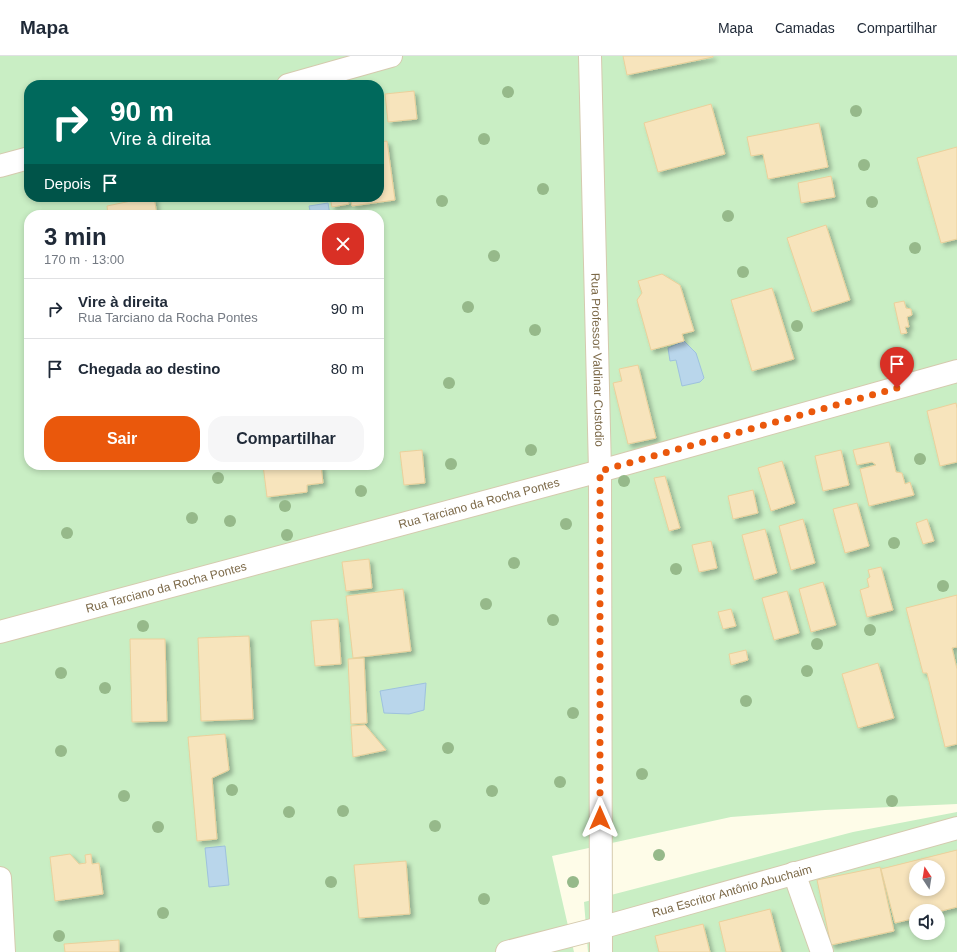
<!DOCTYPE html>
<html lang="pt">
<head>
<meta charset="utf-8">
<style>
	:root { --surface:#fff; --page:#f6f6f7; --text:#1f2937; --muted:#747a83; --line:#e0e1e3; --accent:#ea580c }
	body { margin:0; font-family:Helvetica,sans-serif; background:var(--page); color:var(--text); height:100vh; display:flex; flex-direction:column; font-size:15px; white-space:nowrap }
	* { box-sizing:border-box; margin:0 }
	p { font-size:13px; color:var(--muted) }
	.icon { flex:none; width:22px; height:22px; fill:none; stroke:currentColor; stroke-width:2; stroke-linecap:round; stroke-linejoin:round }
	.map { position:relative; flex:1; overflow:hidden }
	.panel { position:absolute; left:24px; top:154px; width:360px; height:260px; display:flex; flex-direction:column; background:var(--surface); border-radius:16px; box-shadow:0 2px 6px #0003 }
	.panel>* { flex:none }
	.top-card { position:absolute; left:24px; top:24px; width:360px; height:122px; border-radius:16px; box-shadow:0 2px 6px #0003; background:#00695c; color:#fff; overflow:hidden }
	.needle { width:26px; rotate:348deg }
	.buttons { position:absolute; left:909px; top:804px; display:grid; gap:8px }
	.buttons a { display:grid; place-items:center; width:36px; height:36px; border-radius:50%; background:var(--surface); box-shadow:0 2px 6px #0003; font-size:20px }
	.pin { position:absolute; display:grid; place-items:center; width:34px; height:34px; color:#fff; margin:-41px -17px; border-radius:50% 50% 50% 0; rotate:-45deg; box-shadow:0 0 4px #0007 }
	.pin .icon { rotate:45deg }
	.me { position:absolute; width:44px; margin:-22px; rotate:0deg; stroke-linejoin:round; filter:drop-shadow(0 0 3px #0008) }
	.turn { display:flex; align-items:center; gap:14px; height:84px; padding:0 20px; font-size:18px }
	.turn .icon { width:52px; height:52px; stroke-width:2.5 }
	.turn b { display:block; font-size:28px; line-height:34px }
	.then { display:flex; align-items:center; height:38px; padding:0 20px; background:#0003; gap:8px; font-size:15px }
	.round { display:grid; place-items:center; flex:none; width:42px; height:42px; border-radius:16px; background:var(--page) }
	.summary { display:flex; align-items:center; justify-content:space-between; height:68px; padding:0 20px }
	h1 { font-size:24px; font-weight:700; line-height:30px }
	.primary-button { display:flex; gap:8px; margin-top:auto; padding:8px 20px }
	.primary-button a { flex:1; height:46px; border-radius:16px; background:var(--accent); color:#fff; font-size:16px; font-weight:700; line-height:46px; text-align:center }
	.primary-button a+a { background:var(--page); color:var(--text) }
	ul { padding:0; list-style:none }
	li { display:flex; align-items:center; gap:12px; height:60px; padding:0 20px; border-top:1px solid var(--line) }
	li div { flex:1 }
	li b { display:block; font-size:15px }
	li em { font-style:normal }
	header { display:flex; align-items:center; gap:24px; box-sizing:border-box; height:56px; padding:0 20px; background:var(--surface); border-bottom:1px solid var(--line) }
	header strong { font-size:19px }
	nav { display:flex; gap:22px; margin-inline-start:auto; font-size:14px }
	.map>svg:first-child { display:block }
	.green { fill:#c9eec4; fill-rule:evenodd }
	.water { fill:#b9d6eb; stroke:#9ec2de }
	.building { fill:#f7e4bc; stroke:#ebd09b; fill-rule:evenodd; filter:url(#shadow) }
	.lines { fill:none; stroke-linecap:round; stroke-linejoin:round }
	.minor-casing { stroke:#d5caae; stroke-width:24 }
	.minor { stroke:#fff; stroke-width:22 }
	.tree { fill:#96b98a }
	.route { stroke:#ea580c; stroke-width:7; stroke-dasharray:0 12.6 }
	.labels { text-anchor:middle; dominant-baseline:central; stroke-width:3.5; stroke-linejoin:round; paint-order:stroke }
	.street-label { font-size:12px; fill:#7c6948; stroke:#fffdf0 }
</style>
</head>
<body>
<header>
<strong>Mapa</strong>
<nav><a>Mapa</a><a>Camadas</a><a>Compartilhar</a></nav>
</header>
<div class="map">
<svg width="957" height="896" viewBox="0 0 957 896">
	<defs>
		<filter id="shadow"><feDropShadow dx="3.5" dy="3.5" stdDeviation="2" flood-color="#0004"/></filter>
	</defs>
	<rect width="100%" height="100%" fill="#fefce8"/>
	<path class="green" d="M0,0H957V748L825,754L731,761L552,800L574,896H0ZM29,29H379V141H29ZM29,159H379V409H29Z
		M957,756V896H588L584,846L853,776ZM916,811H938V833H916ZM916,855H938V877H916Z"/>
	<path class="water" d="M328,147L330,159H311L309,150Z
		M684,285L696,297L704,322L700,326L682,330L676,304L670,305L668,292Z
		M426,627L424,654L409,658L384,657L380,635Z
		M225,790L229,829L209,831L205,792Z"/>
	<path class="building" d="M623,0H713V1L627,19Z
		M414,35L417,63L388,66L385,38Z
		M711,48L725,98L658,116L644,67Z
		M819,67L828,111L768,123L763,98L751,100L747,81Z
		M387,85L395,144L352,150L350,141H379V86Z
		M957,91V183L941,187L917,102Z
		M831,120L835,141L801,147L798,127Z
		M150,141H154L157,159H108L107,150Z
		M330,141H348L349,148L332,151Z
		M826,169L850,244L812,256L787,182Z
		M662,218L680,229L694,275L682,278L684,285L651,294L637,244L642,237L638,225Z
		M772,232L794,303L752,315L731,244Z
		M904,245L906,252L911,253L912,259L907,261L909,271H905L907,277L901,278L894,247Z
		M638,309L656,382L628,388L613,327L622,325L619,313Z
		M956,347L957,352V406L940,410L927,355Z
		M889,386L896,416L902,417L905,428L910,426L914,439L869,450L860,413L876,409L872,406L857,409L853,394Z
		M422,394L425,427L404,429L400,396Z
		M841,394L849,429L823,435L815,400Z
		M782,405L795,447L771,455L758,412Z
		M263,409H321L323,427L307,429V436L267,441Z
		M665,420L680,472L669,475L654,422Z
		M753,434L758,457L733,463L728,440Z
		M857,447L869,490L845,497L833,453Z
		M803,463L815,507L791,514L779,470Z
		M927,463L934,485L923,488L916,467Z
		M765,473L777,517L754,524L742,479Z
		M711,485L717,512L699,516L692,489Z
		M369,503L372,532L346,535L342,506Z
		M881,511L893,554L867,561L860,534L869,531L867,523L870,521L868,514Z
		M823,526L836,569L811,576L799,533Z
		M403,533L411,595L353,602L346,540Z
		M787,535L799,577L774,584L762,542Z
		M957,539V591L952,592L957,613V688L945,691L927,617H923L906,552Z
		M731,553L736,570L723,573L718,556Z
		M338,563L341,608L315,610L311,565Z
		M249,580L253,663L201,665L198,582Z
		M130,583H165L167,665L132,666Z
		M746,594L748,604L731,609L729,598Z
		M364,602L367,667L351,668L348,603Z
		M878,607L894,662L858,672L842,618Z
		M365,669L386,694L353,701L351,670Z
		M225,678L229,714L212,722L217,783L197,785L188,681Z
		M957,794V851L938,856L916,855V862L895,867L881,813ZM916,811H938V833H916Z
		M70,798L79,808L86,807L85,799L91,798L92,808L99,807L103,838L55,845L50,801Z
		M406,805L410,858L359,862L354,809Z
		M880,811L894,875L831,889L817,824Z
		M770,853L781,896H726L719,866Z
		M703,868L710,896H659L655,880Z
		M119,884V896H65L64,888Z"/>
	<g class="lines">
		<g class="minor-casing">
			<g id="minor">
				<path id="s1" d="M590,0L600,415L601,896"/>
				<path d="M288,29L391,0"/>
				<path d="M0,110L29,102"/>
				<path id="s2" d="M0,576L600,415L957,315"/>
				<path d="M794,817L822,896"/>
				<path d="M0,822L4,896"/>
				<path id="s3" d="M507,896L600,872L957,772"/>
			</g>
		</g>
		<use href="#minor" class="minor"/>
	</g>
	<g class="tree">
		<circle cx="508" cy="36" r="6"/>
		<circle cx="856" cy="55" r="6"/>
		<circle cx="484" cy="83" r="6"/>
		<circle cx="864" cy="109" r="6"/>
		<circle cx="543" cy="133" r="6"/>
		<circle cx="442" cy="145" r="6"/>
		<circle cx="872" cy="146" r="6"/>
		<circle cx="728" cy="160" r="6"/>
		<circle cx="915" cy="192" r="6"/>
		<circle cx="494" cy="200" r="6"/>
		<circle cx="743" cy="216" r="6"/>
		<circle cx="468" cy="251" r="6"/>
		<circle cx="797" cy="270" r="6"/>
		<circle cx="535" cy="274" r="6"/>
		<circle cx="449" cy="327" r="6"/>
		<circle cx="531" cy="394" r="6"/>
		<circle cx="920" cy="403" r="6"/>
		<circle cx="451" cy="408" r="6"/>
		<circle cx="218" cy="422" r="6"/>
		<circle cx="624" cy="425" r="6"/>
		<circle cx="361" cy="435" r="6"/>
		<circle cx="285" cy="450" r="6"/>
		<circle cx="192" cy="462" r="6"/>
		<circle cx="230" cy="465" r="6"/>
		<circle cx="566" cy="468" r="6"/>
		<circle cx="67" cy="477" r="6"/>
		<circle cx="287" cy="479" r="6"/>
		<circle cx="894" cy="487" r="6"/>
		<circle cx="514" cy="507" r="6"/>
		<circle cx="676" cy="513" r="6"/>
		<circle cx="943" cy="530" r="6"/>
		<circle cx="486" cy="548" r="6"/>
		<circle cx="553" cy="564" r="6"/>
		<circle cx="143" cy="570" r="6"/>
		<circle cx="870" cy="574" r="6"/>
		<circle cx="817" cy="588" r="6"/>
		<circle cx="807" cy="615" r="6"/>
		<circle cx="61" cy="617" r="6"/>
		<circle cx="105" cy="632" r="6"/>
		<circle cx="746" cy="645" r="6"/>
		<circle cx="573" cy="657" r="6"/>
		<circle cx="448" cy="692" r="6"/>
		<circle cx="61" cy="695" r="6"/>
		<circle cx="642" cy="718" r="6"/>
		<circle cx="560" cy="726" r="6"/>
		<circle cx="232" cy="734" r="6"/>
		<circle cx="492" cy="735" r="6"/>
		<circle cx="124" cy="740" r="6"/>
		<circle cx="892" cy="745" r="6"/>
		<circle cx="343" cy="755" r="6"/>
		<circle cx="289" cy="756" r="6"/>
		<circle cx="435" cy="770" r="6"/>
		<circle cx="158" cy="771" r="6"/>
		<circle cx="659" cy="799" r="6"/>
		<circle cx="331" cy="826" r="6"/>
		<circle cx="573" cy="826" r="6"/>
		<circle cx="484" cy="843" r="6"/>
		<circle cx="163" cy="857" r="6"/>
		<circle cx="59" cy="880" r="6"/>
	</g>
	<g class="lines">
		<path class="route" d="M600,762V415L897,332"/>
	</g>
	<g class="labels">
		<g class="street-label">
			<text stroke="none"><textPath href="#s1" startOffset="304">Rua Professor Valdinar Custodio</textPath></text>
			<text stroke="none"><textPath href="#s2" startOffset="496">Rua Tarciano da Rocha Pontes</textPath></text>
			<text stroke="none"><textPath href="#s2" startOffset="172">Rua Tarciano da Rocha Pontes</textPath></text>
			<text stroke="none"><textPath href="#s3" startOffset="233">Rua Escritor Antônio Abuchaim</textPath></text>
		</g>
	</g>
</svg>
<div class="buttons">
<a><svg class="needle" viewBox="-14 -14 28 28"><path d="M0-13l5 13h-10z" fill="#e53935"/><path d="M0 13l5-13h-10z" fill="#747a83"/></svg></a>
<a><svg class="icon" aria-label="sound" viewBox="0 0 24 24"><path d="M4 9h4l5-4v14l-5-4H4zM17 9q2 3 0 6"/></svg></a>
</div>
<div class="pin" style="left:897px;top:332px;background:#d93025"><svg class="icon" aria-label="arrive" viewBox="0 0 24 24"><path d="M6 21V4h12l-3 4 3 4H6"/></svg></div>
<svg class="me" style="left:600px;top:762px" viewBox="-20 -20 40 40"><path d="M0-17L14 15 0 8-14 15z" fill="#ea580c" stroke="#fff" stroke-width="4"/></svg>
<div class="top-card">
<div class="turn"><svg class="icon" aria-label="right" viewBox="0 0 24 24"><path d="M7 20v-9h11M14 6l5 5-5 5"/></svg><div><b>90 m</b>Vire à direita</div></div>
<div class="then">Depois<svg class="icon" aria-label="arrive" viewBox="0 0 24 24"><path d="M6 21V4h12l-3 4 3 4H6"/></svg></div>
</div>
<section class="panel">
<div class="summary"><div><h1>3 min</h1><p>170 m · 13:00</p></div><a class="round" style="background:#d93025;color:#fff"><svg class="icon" aria-label="close" viewBox="0 0 24 24"><path d="M6 6l12 12M18 6L6 18"/></svg></a></div>
<ul>
<li><svg class="icon" aria-label="right" viewBox="0 0 24 24"><path d="M7 20v-9h11M14 6l5 5-5 5"/></svg><div><b>Vire à direita</b><p>Rua Tarciano da Rocha Pontes</p></div><em>90 m</em></li>
<li><svg class="icon" aria-label="arrive" viewBox="0 0 24 24"><path d="M6 21V4h12l-3 4 3 4H6"/></svg><div><b>Chegada ao destino</b></div><em>80 m</em></li>
</ul>
<div class="primary-button"><a>Sair</a><a>Compartilhar</a></div>
</section>
</div>
</body>
</html>
